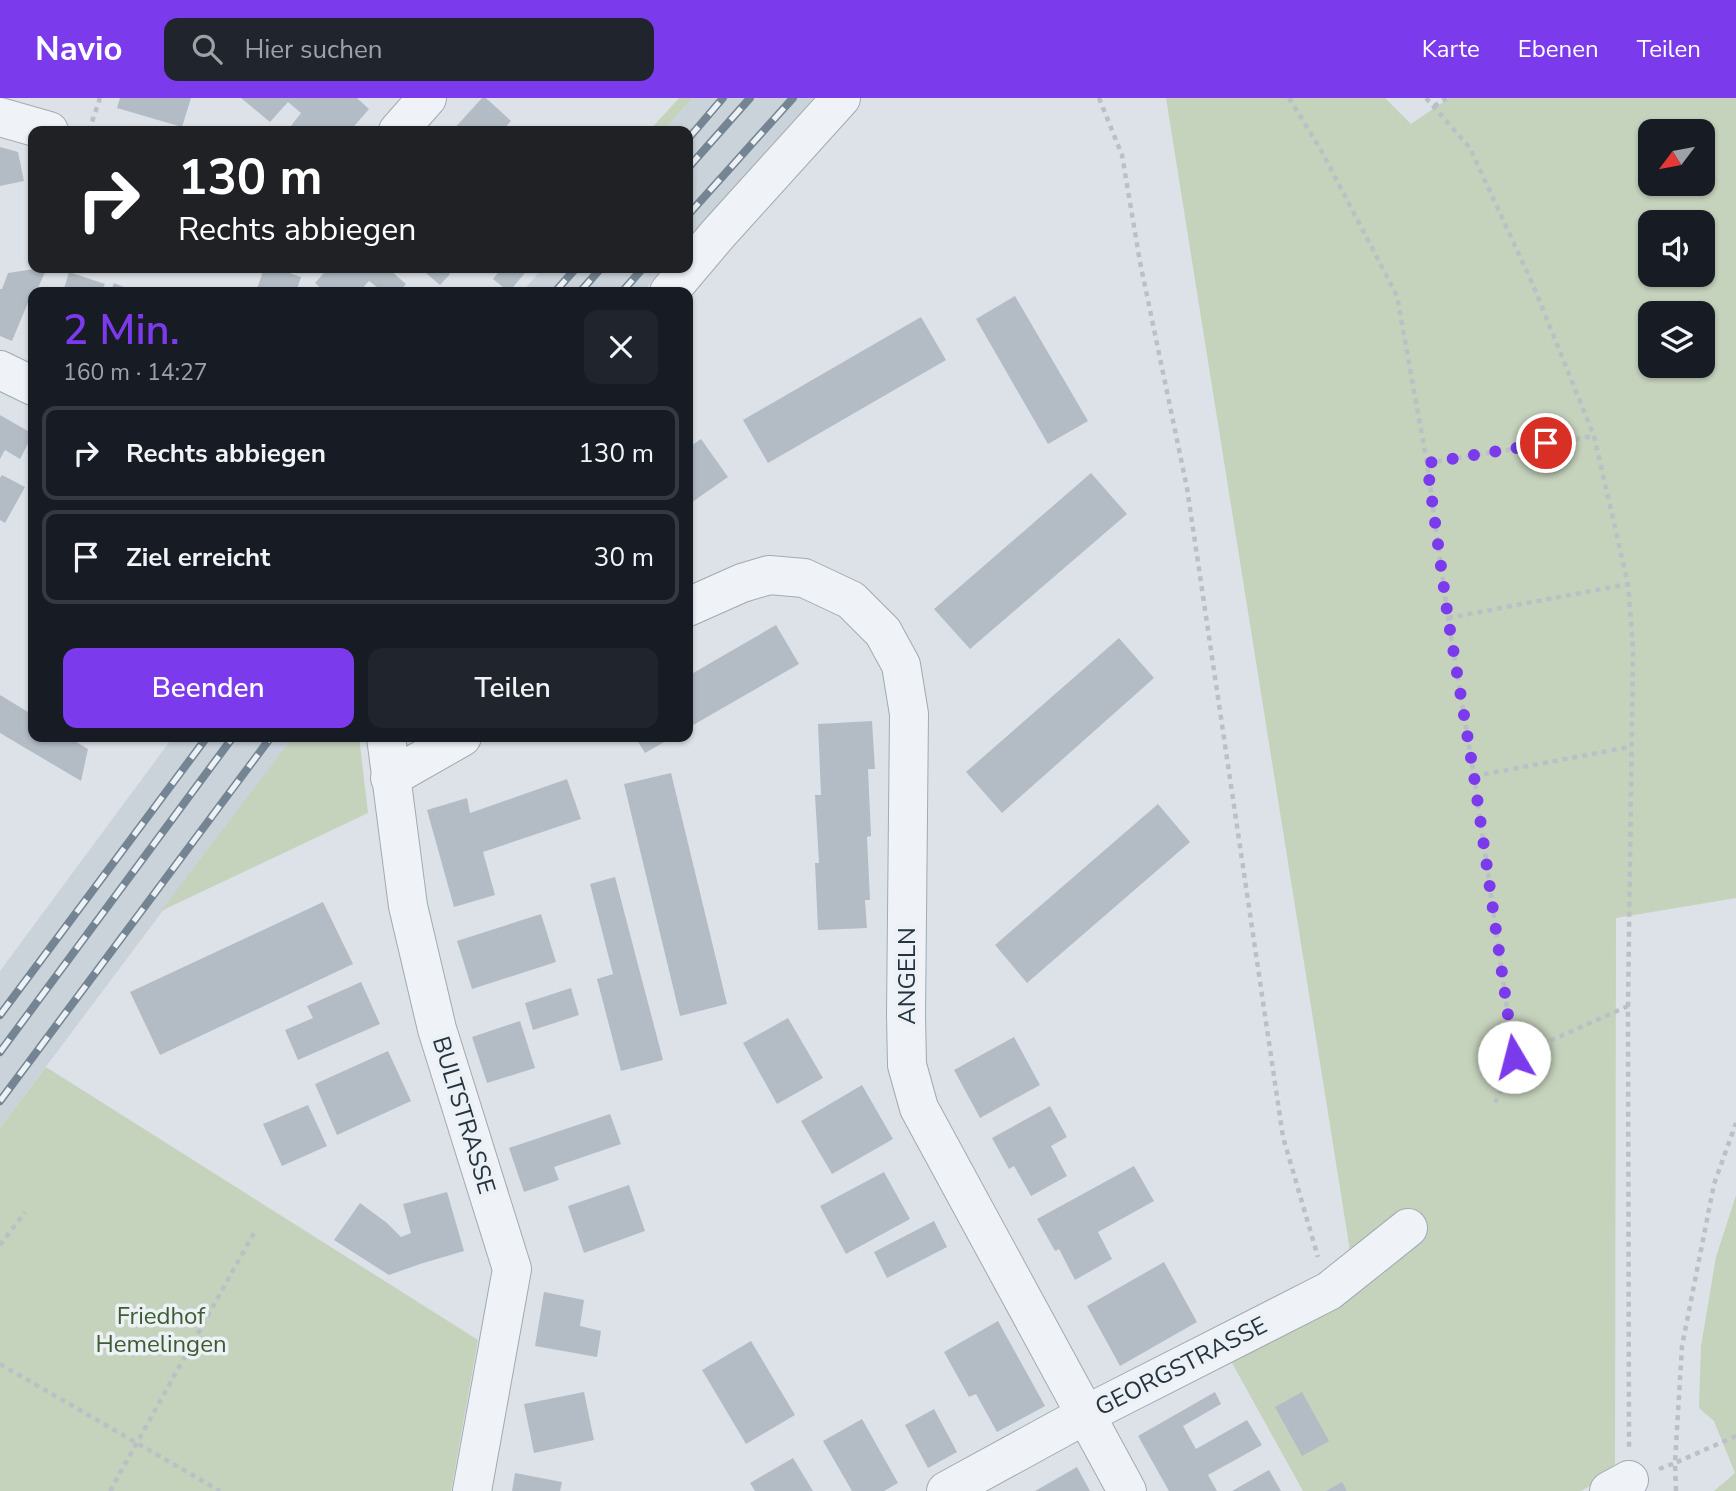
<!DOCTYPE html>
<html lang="de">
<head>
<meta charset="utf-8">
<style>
	:root { --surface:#171b24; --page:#20242c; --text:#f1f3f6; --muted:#9ea1a6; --line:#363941; --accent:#7c3aed }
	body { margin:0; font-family:"Nunito Sans",sans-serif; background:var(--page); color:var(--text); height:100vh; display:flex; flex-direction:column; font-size:26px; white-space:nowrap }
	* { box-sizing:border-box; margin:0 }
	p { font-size:23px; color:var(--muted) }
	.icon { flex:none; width:38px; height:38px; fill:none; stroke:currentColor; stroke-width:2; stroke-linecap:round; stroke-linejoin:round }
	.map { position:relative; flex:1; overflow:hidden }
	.side { position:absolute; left:28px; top:189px; width:665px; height:455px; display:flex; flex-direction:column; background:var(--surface); border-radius:14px; box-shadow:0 2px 5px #0004 }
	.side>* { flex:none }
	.guide { position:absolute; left:28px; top:28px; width:665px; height:147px; border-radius:14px; box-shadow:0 2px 5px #0004; background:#202124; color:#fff; overflow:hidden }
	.needle { width:46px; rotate:238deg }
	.controls { position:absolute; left:1638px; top:21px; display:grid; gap:14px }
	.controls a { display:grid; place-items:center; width:77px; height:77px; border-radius:14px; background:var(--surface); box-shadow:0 2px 5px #0004; font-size:35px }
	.pin { position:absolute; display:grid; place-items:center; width:60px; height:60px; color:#fff; margin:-30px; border:4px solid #fff; border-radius:50%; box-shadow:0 2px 7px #0007 }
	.me { position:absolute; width:77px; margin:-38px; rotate:352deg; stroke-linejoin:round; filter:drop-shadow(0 0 5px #0008) }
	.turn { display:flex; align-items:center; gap:24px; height:147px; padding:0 35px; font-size:32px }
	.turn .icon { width:91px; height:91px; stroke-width:2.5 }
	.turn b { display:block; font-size:49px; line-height:60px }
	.round { display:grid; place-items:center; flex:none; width:74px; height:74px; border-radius:14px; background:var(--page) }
	.headline { display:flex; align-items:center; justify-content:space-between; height:119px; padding:0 35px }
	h1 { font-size:42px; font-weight:600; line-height:52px; color:var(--accent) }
	.button { display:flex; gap:14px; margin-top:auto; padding:14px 35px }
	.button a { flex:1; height:80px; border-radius:14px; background:var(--accent); color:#fff; font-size:28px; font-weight:600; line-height:80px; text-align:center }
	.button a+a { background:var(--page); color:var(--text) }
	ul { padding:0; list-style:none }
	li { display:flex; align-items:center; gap:21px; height:94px; margin:0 14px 10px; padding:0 21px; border:4px solid var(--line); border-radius:14px }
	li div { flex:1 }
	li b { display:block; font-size:26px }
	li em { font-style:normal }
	header { display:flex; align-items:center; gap:42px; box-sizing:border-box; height:98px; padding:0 35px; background:var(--accent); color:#fff }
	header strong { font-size:33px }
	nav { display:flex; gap:38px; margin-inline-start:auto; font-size:24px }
	.search { width:490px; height:63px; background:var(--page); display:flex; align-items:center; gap:18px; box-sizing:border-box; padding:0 24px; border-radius:14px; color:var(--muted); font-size:26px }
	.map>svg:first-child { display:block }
	.built { fill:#cad2da }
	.green { fill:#c5d2bc; fill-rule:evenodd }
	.building { fill:#b3bcc5 }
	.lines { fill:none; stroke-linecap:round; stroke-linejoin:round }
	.minor-casing { stroke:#a1aab2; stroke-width:40 }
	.path { stroke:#bac0c6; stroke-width:4.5; stroke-dasharray:5 5; stroke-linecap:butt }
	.minor { stroke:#eff2f6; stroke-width:38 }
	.rail-casing { stroke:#748493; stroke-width:8 }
	.rail { stroke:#ebf1f5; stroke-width:5; stroke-dasharray:16; stroke-linecap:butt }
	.route { stroke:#7c3aed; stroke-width:12; stroke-dasharray:0 21.6 }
	.labels { text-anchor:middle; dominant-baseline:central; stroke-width:7; stroke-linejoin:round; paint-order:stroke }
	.street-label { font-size:24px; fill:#25323f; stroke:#ebf1f5 }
	.park-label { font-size:24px; fill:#3f5c31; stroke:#ebf1f5 }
</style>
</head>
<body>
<header>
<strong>Navio</strong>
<div class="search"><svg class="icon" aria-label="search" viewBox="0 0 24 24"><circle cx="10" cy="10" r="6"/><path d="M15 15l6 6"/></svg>Hier suchen</div>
<nav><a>Karte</a><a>Ebenen</a><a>Teilen</a></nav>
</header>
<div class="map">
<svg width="1736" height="1393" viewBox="0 0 1736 1393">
	<rect width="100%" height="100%" fill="#dce2e8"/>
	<path class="built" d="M692,0H814L688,141V33H663Z
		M543,170H663L643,194H522Z
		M173,639H293L0,1030V873Z"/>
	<path class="green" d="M679,0H692L663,33H649Z
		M1166,0H1385L1411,26L1449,0H1736V800L1616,820L1615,1374L1581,1393H1303L1227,1256L1355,1184ZM1650,33H1703V86H1650ZM1650,124H1703V177H1650ZM1650,215H1703V268H1650Z
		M293,639H359L368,715L161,813Z
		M46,969L478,1242L451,1393H0V1030Z
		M1736,1097V1393H1714L1735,1375L1714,1323L1699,1310L1701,1248L1716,1159Z"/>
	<path class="building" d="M120,0H191L182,29L117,10Z
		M241,0H357L369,11L350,33H294L290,29L301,15L288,4L270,24Z
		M482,0H486L511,23L502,33H452Z
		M0,49L18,54L24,83L0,88Z
		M41,170H47L36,194H33L32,204L29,202L12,243L0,238V191H2L8,175Z
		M264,170H275L301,179L296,194H256Z
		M328,170H394L391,173L406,186L399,194H383L369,183L359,194H325L315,185Z
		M420,170H443L450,176L440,187Z
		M502,170H529L509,194L493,181Z
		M69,174L105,186L101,194H63Z
		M114,185L135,194H110Z
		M1015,198L1088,323L1048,346L976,221Z
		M921,219L946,262L768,365L743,322Z
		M0,317L33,336L20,361L5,352L0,361Z
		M701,341L728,379L688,407V350Z
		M1091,375L1127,416L970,551L934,511Z
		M2,377L25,389L5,425L0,422V380Z
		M776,527L799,566L688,630V578Z
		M1119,540L1154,580L1002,715L966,674Z
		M0,597L33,617V639H68L88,651L81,683L0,635Z
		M872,623L875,671H868L871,738L867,739L870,802H865L867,830L818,832L815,765H819L815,697H821L818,626Z
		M635,639H673L645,655Z
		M671,675L727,906L680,918L624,686Z
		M567,681L581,721L483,754L495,797L454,809L427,712L467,700L470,715Z
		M1158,706L1190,744L1027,885L995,847Z
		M615,779L663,962L621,973L597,881L613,876L590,786Z
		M323,804L353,866L160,957L130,894Z
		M541,816L556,864L472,891L457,843Z
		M361,884L380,926L298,962L285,932L313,920L307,908Z
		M571,890L579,917L533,932L525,905Z
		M788,920L823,980L777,1006L743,945Z
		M520,923L535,970L487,985L472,939Z
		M1014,939L1040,987L980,1020L954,972Z
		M388,953L411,1003L337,1037L315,986Z
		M862,987L893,1041L832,1076L801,1023Z
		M308,1007L327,1048L282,1068L263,1026Z
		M1050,1008L1067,1039L1051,1048L1067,1078L1031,1098L1014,1068L1009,1071L992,1040Z
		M610,1016L621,1046L554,1069L559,1082L524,1094L509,1050Z
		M1134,1068L1154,1103L1098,1134L1112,1161L1075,1182L1059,1151L1055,1153L1037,1121Z
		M884,1074L910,1121L846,1156L820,1108Z
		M629,1087L645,1133L584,1155L568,1108Z
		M447,1094L464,1153L420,1166L389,1177L334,1142L360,1105L387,1125L401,1139L411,1135L403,1106Z
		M934,1123L947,1149L887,1180L874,1154Z
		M1164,1164L1197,1224L1120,1268L1087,1208Z
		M544,1194L584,1202L580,1228L601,1233L597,1259L535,1248Z
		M998,1223L1045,1308L997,1334L976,1296L969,1299L944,1254Z
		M751,1243L795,1317L746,1346L702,1272Z
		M584,1294L594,1342L534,1355L524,1306Z
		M1215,1294L1221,1306L1183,1328L1196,1351L1247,1322L1262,1347L1208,1377L1217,1393H1169L1138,1338Z
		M1302,1294L1329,1343L1302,1358L1275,1309Z
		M934,1311L957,1354L928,1370L905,1327Z
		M862,1321L898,1385L884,1393H852L823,1343Z
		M793,1360L813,1393H755L750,1385Z
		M1077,1369L1090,1393H1035Z
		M1269,1372L1281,1393H1232Z
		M515,1375L562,1384L560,1393H512Z
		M1342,1384L1347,1393H1326Z"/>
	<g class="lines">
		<g class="minor-casing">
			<path id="minor" d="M0,19L49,33
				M398,33L427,0
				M669,194L718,136L841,0
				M0,272L33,288
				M688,509L742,485L769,477L804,480L851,502L883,534L901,567L909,616L906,918L907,967L919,1010L1127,1393
				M386,639L408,808L437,931L512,1171L472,1393
				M390,680L462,639
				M946,1393L1085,1317L1329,1193L1408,1130
				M1609,1393L1629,1382"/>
		</g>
		<path class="path" d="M1099,0L1122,57L1140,164L1187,390L1283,1039L1318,1159
			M1289,0L1321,52L1397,198L1427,365L1448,520L1474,678L1514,959L1494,1008
			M1426,0L1470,50L1533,187L1594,338L1628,486L1633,550L1628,908L1629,1349
			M1434,8L1447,0
			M89,33L100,0
			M1427,365L1594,338
			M1448,520L1628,486
			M1474,678L1630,649
			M1514,959L1628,908
			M0,1147L25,1114
			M0,1266L220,1393
			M1659,1371L1675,1365L1682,1248L1714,1086L1736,1025
			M110,1393L255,1133
			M1676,1393L1675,1365L1736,1338"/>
		<use href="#minor" class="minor"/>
		<g class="rail-casing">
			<path id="rail" d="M688,41L723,0
				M688,70L750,0
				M688,117L793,0
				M555,194L576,170
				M580,194L601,170
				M622,194L643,170
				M0,917L207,639
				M0,954L233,639
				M0,1003L271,639"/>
		</g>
		<use href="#rail" class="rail"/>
	</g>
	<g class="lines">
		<path class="route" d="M1514,959L1474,678L1448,520L1427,365L1546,345"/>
	</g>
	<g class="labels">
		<g class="street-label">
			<text transform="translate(907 878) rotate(-90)">ANGELN</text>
			<text transform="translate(464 1017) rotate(73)">BULTSTRASSE</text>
			<text transform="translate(1181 1268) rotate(-27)">GEORGSTRASSE</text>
		</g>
		<g class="park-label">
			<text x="161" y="1218">Friedhof<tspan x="161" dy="28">Hemelingen</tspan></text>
		</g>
	</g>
</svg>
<div class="controls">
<a><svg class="needle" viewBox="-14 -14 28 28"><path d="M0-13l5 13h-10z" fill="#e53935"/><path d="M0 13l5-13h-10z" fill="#9ea1a6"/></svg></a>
<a><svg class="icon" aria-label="sound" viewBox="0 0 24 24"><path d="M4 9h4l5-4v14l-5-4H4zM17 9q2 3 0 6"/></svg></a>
<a><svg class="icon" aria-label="layers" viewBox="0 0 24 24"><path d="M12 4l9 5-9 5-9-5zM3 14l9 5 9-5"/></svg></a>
</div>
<div class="pin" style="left:1546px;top:345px;background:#d93025"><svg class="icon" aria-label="arrive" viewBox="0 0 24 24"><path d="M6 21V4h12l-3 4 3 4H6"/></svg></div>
<svg class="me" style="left:1514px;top:959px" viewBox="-20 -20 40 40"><circle r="19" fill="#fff"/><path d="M0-13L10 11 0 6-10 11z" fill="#7c3aed"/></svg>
<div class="guide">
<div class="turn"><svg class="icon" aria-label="right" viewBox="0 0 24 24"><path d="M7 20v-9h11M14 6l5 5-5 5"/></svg><div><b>130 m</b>Rechts abbiegen</div></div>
</div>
<section class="side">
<div class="headline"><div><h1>2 Min.</h1><p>160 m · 14:27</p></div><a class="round"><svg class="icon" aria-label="close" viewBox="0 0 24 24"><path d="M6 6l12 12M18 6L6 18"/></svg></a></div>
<ul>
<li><svg class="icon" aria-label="right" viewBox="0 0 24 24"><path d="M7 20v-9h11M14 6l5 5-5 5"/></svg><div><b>Rechts abbiegen</b></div><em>130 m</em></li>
<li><svg class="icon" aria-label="arrive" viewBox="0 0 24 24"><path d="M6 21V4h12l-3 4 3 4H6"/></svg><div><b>Ziel erreicht</b></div><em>30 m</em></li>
</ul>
<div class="button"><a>Beenden</a><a>Teilen</a></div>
</section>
</div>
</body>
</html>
